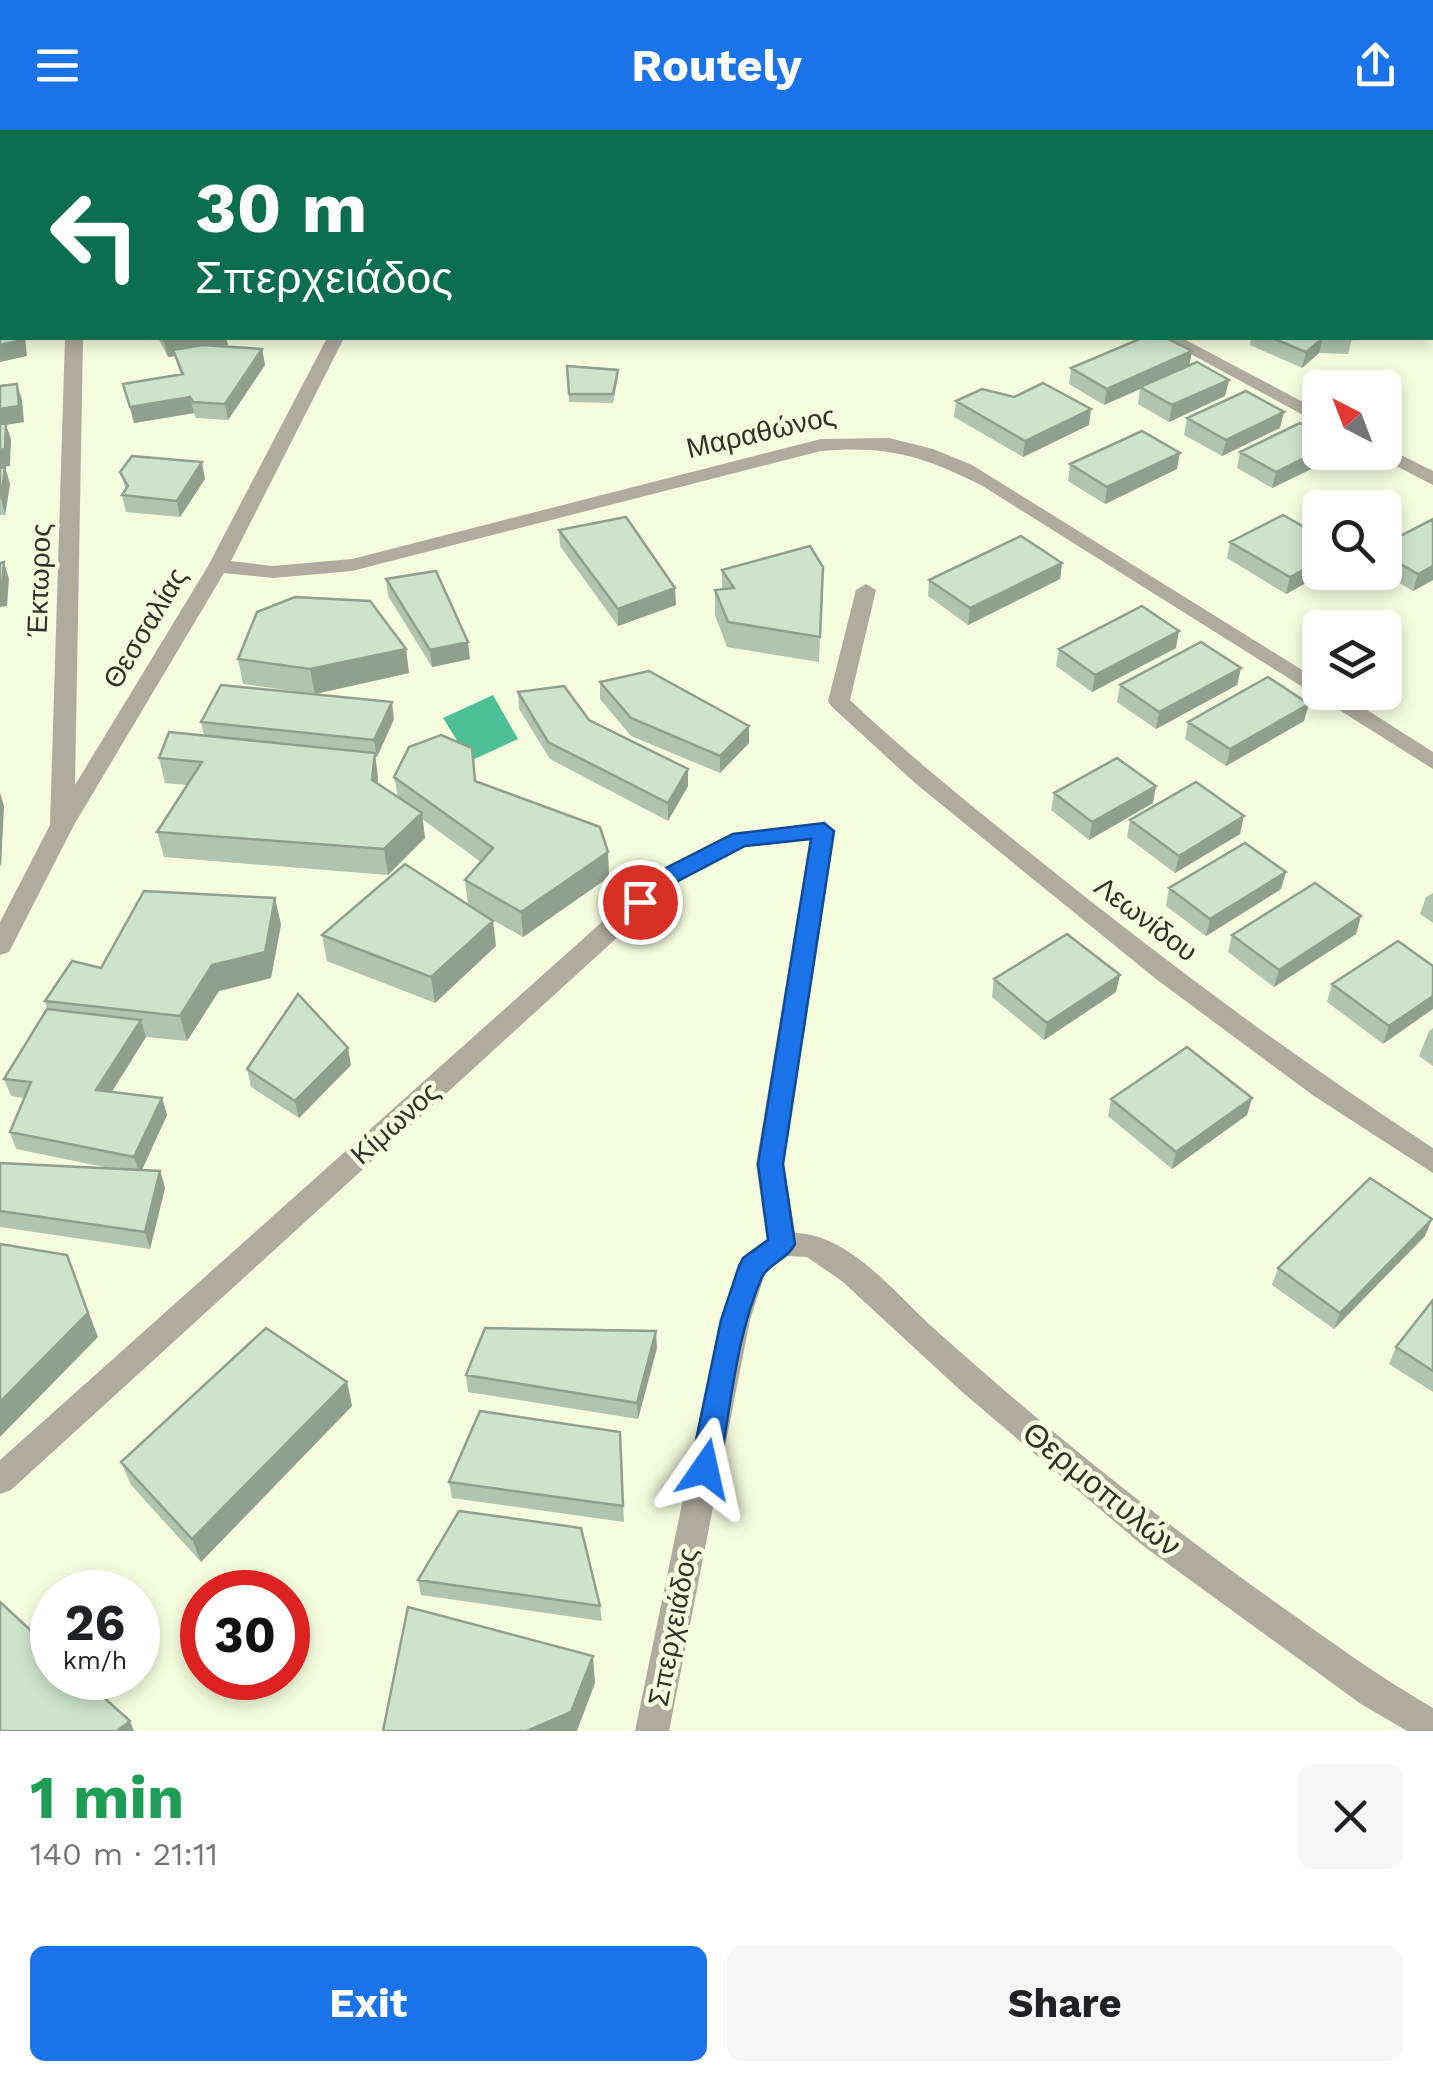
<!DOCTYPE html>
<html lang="en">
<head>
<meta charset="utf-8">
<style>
	:root { --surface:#fff; --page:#f6f6f6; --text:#202124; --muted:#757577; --accent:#1a73e8 }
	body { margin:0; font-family:"Work Sans",sans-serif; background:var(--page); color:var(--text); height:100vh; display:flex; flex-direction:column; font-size:38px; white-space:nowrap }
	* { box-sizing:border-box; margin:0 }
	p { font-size:32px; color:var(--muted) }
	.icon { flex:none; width:55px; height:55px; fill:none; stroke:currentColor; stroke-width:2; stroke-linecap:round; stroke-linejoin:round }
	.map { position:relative; height:1601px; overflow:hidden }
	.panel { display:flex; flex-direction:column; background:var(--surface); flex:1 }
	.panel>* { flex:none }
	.banner { position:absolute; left:0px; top:0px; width:1435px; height:210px; box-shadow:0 5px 15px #0003; background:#0b6e4f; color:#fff; overflow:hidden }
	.needle { width:65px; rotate:318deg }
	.tools { position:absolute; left:1302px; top:240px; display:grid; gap:20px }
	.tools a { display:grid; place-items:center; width:100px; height:100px; border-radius:15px; background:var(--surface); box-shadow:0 5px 15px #0003; font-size:50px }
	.speed { position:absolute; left:30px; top:1440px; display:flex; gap:20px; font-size:50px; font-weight:700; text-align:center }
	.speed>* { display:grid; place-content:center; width:130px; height:130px; border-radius:50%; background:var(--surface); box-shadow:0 5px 15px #0003; line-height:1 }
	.speed small { font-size:25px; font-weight:400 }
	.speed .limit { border:15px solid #d22; background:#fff; color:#111 }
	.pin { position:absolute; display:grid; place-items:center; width:85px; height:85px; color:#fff; margin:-42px; border:5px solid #fff; border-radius:50%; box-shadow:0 2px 10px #0007 }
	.me { position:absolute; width:110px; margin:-55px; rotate:11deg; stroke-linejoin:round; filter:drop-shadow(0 0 8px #0008) }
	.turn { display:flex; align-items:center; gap:35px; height:210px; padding:0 30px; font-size:45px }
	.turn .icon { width:130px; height:130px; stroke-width:2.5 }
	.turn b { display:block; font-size:70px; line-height:85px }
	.round { display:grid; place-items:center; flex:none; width:105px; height:105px; border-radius:15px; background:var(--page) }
	.headline { display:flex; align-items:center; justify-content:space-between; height:170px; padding:0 30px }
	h1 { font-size:60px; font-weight:700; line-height:75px; color:#1e9e55 }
	.cta { display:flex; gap:20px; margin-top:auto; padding:20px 30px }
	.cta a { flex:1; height:115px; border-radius:15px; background:var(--accent); color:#fff; font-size:40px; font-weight:700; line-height:115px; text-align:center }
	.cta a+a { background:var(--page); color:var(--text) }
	header { display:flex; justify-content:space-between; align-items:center; height:130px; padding:0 30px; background:var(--accent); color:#fff; font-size:45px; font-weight:700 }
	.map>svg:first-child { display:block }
	.water { fill:#4dc098 }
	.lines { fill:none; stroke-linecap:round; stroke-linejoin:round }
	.minor { fill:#afab9e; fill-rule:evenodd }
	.wall { fill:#b0c4af }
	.shaded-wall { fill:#90a08e }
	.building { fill:#cde4cb; stroke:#90a08e; stroke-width:2.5 }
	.route { fill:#1a73e8; stroke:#114b97; stroke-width:2.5 }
	.labels { text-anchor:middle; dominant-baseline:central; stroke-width:9; stroke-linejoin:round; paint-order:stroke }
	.street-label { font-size:28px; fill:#2f3226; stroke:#f4fcdd }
	.near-street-label { font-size:32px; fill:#2f3226; stroke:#f4fcdd }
</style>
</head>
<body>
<header><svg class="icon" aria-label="menu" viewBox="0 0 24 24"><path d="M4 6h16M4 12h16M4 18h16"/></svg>Routely<svg class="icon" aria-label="share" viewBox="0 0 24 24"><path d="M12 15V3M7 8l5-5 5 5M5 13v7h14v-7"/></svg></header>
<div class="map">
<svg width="1433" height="1601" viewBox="0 0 1433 1601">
	<rect width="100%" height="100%" fill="#f4fcdd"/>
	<path class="water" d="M493,565L518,609L470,631L443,588Z"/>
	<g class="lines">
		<path class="minor" d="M69,0H85V2H70Z
			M362,0H378V2H363Z
			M791,0H810L812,2H793Z
			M875,0H891L893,2H877Z
			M1166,0H1183L1185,2H1168Z
			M1339,0H1356L1358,2H1341Z
			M1432,74H1433V84H1432Z
			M2,88V99L0,100V89Z
			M1432,139H1433V149H1432Z
			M65,208H83L75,655L208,436L327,208H344L231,431L273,436L352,429L821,309L889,308L933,319L972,335L1320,551V562H1339L1433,622V639L981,355C923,326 887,315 821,321L352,441L273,448L224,443L74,695L9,822L0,825V792L50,695Z
			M1161,208H1182L1320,281V294Z
			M1385,317L1433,341V355L1377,326L1375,322H1385Z
			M866,454L876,460L850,570C907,624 968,673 1029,722C1159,827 1293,927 1433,1018V1043L1314,966L1156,849L915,653L831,576L828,571L856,460Z
			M823,693L835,701L784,1034L795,1103C848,1104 893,1161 930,1195C1040,1294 1154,1386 1275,1472C1327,1509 1378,1546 1433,1578V1601H1407L1361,1574L1142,1415L960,1260L843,1152L807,1127L787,1126L765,1143L750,1190L669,1601H635L720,1190L743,1127L767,1109L756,1034L810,710L745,717L677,753L11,1360L0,1364V1330L659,741L732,703Z"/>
	</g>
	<path class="wall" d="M0,0H40V1L32,2H2V41L0,40Z
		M1029,0H1165L1164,2H1032Z
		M158,208H226L228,215L222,216L262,219L265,235L228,290L196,288L194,283L134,293L123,254L180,244L175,226L168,227Z
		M1251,208H1351L1352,209L1348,224L1319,223L1302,238L1250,215Z
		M1192,221L1189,236L1229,250L1225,266L1169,292L1138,274L1140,259L1104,275L1069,254L1071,238Z
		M567,236L618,248L613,273L569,272Z
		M956,271L1089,295L1023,327L954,287Z
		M1187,288L1280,298L1222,326L1184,305Z
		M1240,322L1332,329L1272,358L1237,338Z
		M1070,334L1177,339L1105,374L1068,351Z
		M5,337L10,354L5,385H0V338Z
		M120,342L205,349L180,387L126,382L122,365L126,360Z
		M1433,389V450L1413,461L1381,442H1385V414Z
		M559,400L676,475L618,496L560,416Z
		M1230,412L1320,442H1326L1286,464L1227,428Z
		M1062,433L1060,449L968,495L928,466L929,450Z
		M823,437L819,532L727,517L715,485V460L722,459V440Z
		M386,449L470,529L432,537L388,466Z
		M1176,518L1092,562L1056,536L1059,519Z
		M406,519L409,543L315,564L243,554L238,529Z
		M1241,538L1237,555L1156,599L1117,572L1120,555Z
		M600,552L749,596V613L720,643L631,606L600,569Z
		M518,562L589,590L688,639V656L668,691L550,629L519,579Z
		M394,589L377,627H375L378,654L398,667L394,647L476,651L608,722L609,747L523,807L477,781L496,816L435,873L327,831L322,805L468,775L465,750L481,732L422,689L425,708L388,745L164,727L157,702L187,655L165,653L159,628L204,606L201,592Z
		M1304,591L1226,636L1185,609L1188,592Z
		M1054,663L1153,673L1089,710L1051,680Z
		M1130,690L1240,704L1175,743L1127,707Z
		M1169,758L1281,759L1206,806L1166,776Z
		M1433,763V793L1420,784L1426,767Z
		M1361,786L1356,804L1274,857L1228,822L1232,805Z
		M281,794L271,848L219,861L187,911L146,907L112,962L162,968L167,985L142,1040L160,1041L165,1058L150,1119L0,1097V1033L114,1039L16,1019L10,1002L24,968L11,966L4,949L47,879L45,871L101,838Z
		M1433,836L1383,914L1327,872L1332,854Z
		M994,849L1116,862L1044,910L992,867Z
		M1433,898V936L1419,926L1429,901Z
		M351,935L299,988L251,957L247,939Z
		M1252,968L1247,985L1172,1039L1108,986L1111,969Z
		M1425,1106L1334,1199L1272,1155L1278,1138Z
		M1433,1170V1262L1389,1234L1396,1217Z
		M657,1218L638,1289L468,1262L466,1245Z
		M347,1252L352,1276L201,1432L131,1355L121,1332Z
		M620,1302L624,1392L452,1368L449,1352Z
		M418,1450L600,1476L602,1491L421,1465Z"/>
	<path class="shaded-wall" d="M165,0H196V2H137Z
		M409,0H426V2H409Z
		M659,0H689V2H651Z
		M1093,0H1165L1164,2H1076Z
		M23,208H25L27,226L0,232V215Z
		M184,208H226L228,215L176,226L173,220L175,226L168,227L164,211Z
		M1323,208L1319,223L1302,238L1306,222Z
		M262,219L265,235L228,290L225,274Z
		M1192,221L1189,237L1104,275L1107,259Z
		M1229,250L1225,266L1169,292L1172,275Z
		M17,254L22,270L24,292L6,295L11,309L10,336L0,337V279Z
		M190,267L194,283L134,293L130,277Z
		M1091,279L1089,295L1023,327L1025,311Z
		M1284,282L1280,298L1222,326L1226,310Z
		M1320,320V322H1333L1332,329L1272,358L1276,342Z
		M1180,323L1177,339L1105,374L1107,357Z
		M202,332L205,349L180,387L177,371Z
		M5,337L10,354L5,385L1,368Z
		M1320,431V442H1326L1286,464L1290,447Z
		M4,432L9,449L7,476L0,477V459Z
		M1062,433L1060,449L968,495L970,478Z
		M1433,436V450L1413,461L1418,444Z
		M675,458L676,475L618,496V479Z
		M1179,501L1176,518L1092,562L1095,545Z
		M468,512L470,529L432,537L430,520Z
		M406,519L409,543L315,564L310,539Z
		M1241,538L1237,555L1156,599L1159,582Z
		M392,572L394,589L377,627L374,610Z
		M1309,574L1304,591L1226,636L1230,619Z
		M749,596V613L720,643V626Z
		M375,623L378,648L376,675L372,650Z
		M688,639V656L668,691V673Z
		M1156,656L1153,673L1089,710L1092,692Z
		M0,663L4,676L1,737L0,734Z
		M422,683L425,708L388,745L384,719Z
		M1244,686L1240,704L1175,743L1179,726Z
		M608,722L609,747L523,807L521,782Z
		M1286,742L1281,759L1206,806L1210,789Z
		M275,768L281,794L271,848L219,861L187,911L180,886L212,835Z
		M1361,786L1356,804L1274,857L1279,840Z
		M493,791L496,816L435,873L431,847Z
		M1120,845L1116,862L1044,910L1047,893Z
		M1433,866V879L1383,914L1389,896Z
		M141,890L146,907L102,977L96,960Z
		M348,918L351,935L299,988L295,971Z
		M162,968L167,985L140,1044L134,1027Z
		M1252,968L1247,985L1172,1039L1176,1022Z
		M160,1041L165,1058L150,1119L145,1102Z
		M1432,1089L1425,1106L1334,1199L1340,1183Z
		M67,1125L98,1207L0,1307V1272Z
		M656,1201L657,1218L638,1289L637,1273Z
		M347,1252L352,1276L201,1432L192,1409Z
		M593,1526L595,1553L577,1601H527Z
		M130,1591L134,1601H117Z"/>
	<path class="building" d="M0,0L32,2H2V26H0Z
		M126,0H165L137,2H126Z
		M257,0H330V2H258Z
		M427,0H480L482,2H428Z
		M520,0H567L568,2H521Z
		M613,0H659L651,2H615Z
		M698,0H752L742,2H702Z
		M1046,0H1093L1076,2H1049Z
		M0,144L2,145V183L0,186Z
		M2,194V208H23V210L0,215V195Z
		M162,208H184L164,211Z
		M1142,208H1166L1192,221L1107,259L1071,238Z
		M1272,208H1351L1352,209L1323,208L1306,222Z
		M202,215L262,219L225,274L193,272L190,267L130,277L123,254L183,244L173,220Z
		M1197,232L1229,250L1172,275L1140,257Z
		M567,236L618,240L613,264H569Z
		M1043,253L1091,279L1025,311L956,271L982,259L1014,267Z
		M17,254L19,276L0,279V256Z
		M1246,261L1284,282L1226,310L1187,288Z
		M6,293L5,319L0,320V294Z
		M1300,293L1320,304V320L1276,342L1240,322Z
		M1142,301L1180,323L1107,357L1070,334Z
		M132,326L202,332L177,371L122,365L128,356L120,342Z
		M5,337L1,368H0V338Z
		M1283,385L1320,406V431L1290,447L1230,412Z
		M626,387L675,458L618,479L559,400Z
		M1433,389V436L1418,444L1385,425V414Z
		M1021,406L1062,433L970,478L929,450Z
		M810,416L823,437L820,507L728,492L715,460L734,458L722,440Z
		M4,432L2,459H0V433Z
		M436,441L468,512L430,520L386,449Z
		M295,467L370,471L406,519L310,539L238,529L257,482Z
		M1142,476L1179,501L1095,545L1059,519Z
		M1201,512L1241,538L1159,582L1120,555Z
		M649,541L749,596L720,626L631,588L600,552Z
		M1268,547L1309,574L1230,619L1188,592Z
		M221,555L392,572L374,610L201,592Z
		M564,556L589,590L688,639L668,673L548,612L518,562Z
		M169,602L375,623L372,650L422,683L384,719L157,702L202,632L159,628Z
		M441,605L472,618L475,651L600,697L608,722L521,782L465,750L493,718L394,647L409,617Z
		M1117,628L1156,656L1092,692L1054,663Z
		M1196,652L1244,686L1179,726L1130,690Z
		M1245,713L1286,742L1210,789L1169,758Z
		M405,734L493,791L431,847L322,805Z
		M1315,753L1361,786L1279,840L1232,805Z
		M144,761L275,768L265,822L212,835L180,886L45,871L72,831L101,838Z
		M1067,804L1120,845L1047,893L994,849Z
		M1398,811L1433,836V866L1389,896L1332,854Z
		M298,864L348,918L295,971L247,939Z
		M47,879L141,890L96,960L162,968L134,1027L10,1002L31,952L4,949Z
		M1187,917L1252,968L1176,1022L1111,969Z
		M0,1033L160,1041L145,1102L0,1081Z
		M1370,1048L1432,1089L1340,1183L1278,1138Z
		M0,1114L67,1125L88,1183L0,1272Z
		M1433,1170V1241L1396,1217Z
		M266,1198L347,1252L192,1409L121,1332Z
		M485,1198L656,1201L637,1273L466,1245Z
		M480,1281L620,1302L623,1376L449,1352Z
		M459,1381L581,1398L600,1476L418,1450Z
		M0,1472L52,1520V1548H82L130,1591L117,1601H0Z
		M408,1477L593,1526L571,1582L527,1601H383Z"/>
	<path class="route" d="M824,693L834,701L783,1034L795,1114C788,1129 769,1133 762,1147C736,1205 731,1277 719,1339L715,1348L705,1352L695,1348L690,1339L721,1190L739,1136L743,1128L768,1110L758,1034L811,709L745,716L676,752L647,778H632L628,772L660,741L733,704Z"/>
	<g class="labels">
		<g class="street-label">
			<text transform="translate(761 302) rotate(-13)">Μαραθώνος</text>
			<text transform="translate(39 450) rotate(-88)">Έκτωρος</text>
			<text transform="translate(145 498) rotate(-59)">Θεσσαλίας</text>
			<text transform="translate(1146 789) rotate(37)">Λεωνίδου</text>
			<text transform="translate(395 993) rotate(-42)">Κίμωνος</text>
			<text transform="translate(673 1497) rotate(-79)">Σπερχειάδος</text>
		</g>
		<g class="near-street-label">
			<text transform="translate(1102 1359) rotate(39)">Θερμοπυλών</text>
		</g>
	</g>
</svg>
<div class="tools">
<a><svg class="needle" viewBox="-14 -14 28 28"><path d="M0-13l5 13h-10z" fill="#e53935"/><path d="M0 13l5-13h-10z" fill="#757577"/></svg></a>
<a><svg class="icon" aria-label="search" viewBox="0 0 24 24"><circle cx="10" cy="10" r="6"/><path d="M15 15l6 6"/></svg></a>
<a><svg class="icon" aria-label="layers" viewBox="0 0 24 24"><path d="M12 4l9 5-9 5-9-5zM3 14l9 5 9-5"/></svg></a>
</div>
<div class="speed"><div>26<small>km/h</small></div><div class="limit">30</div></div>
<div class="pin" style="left:640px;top:772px;background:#d93025"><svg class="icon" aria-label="arrive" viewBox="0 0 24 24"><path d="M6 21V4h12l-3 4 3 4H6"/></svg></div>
<svg class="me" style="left:705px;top:1339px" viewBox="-20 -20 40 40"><path d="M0-17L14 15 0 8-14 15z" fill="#1a73e8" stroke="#fff" stroke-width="4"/></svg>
<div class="banner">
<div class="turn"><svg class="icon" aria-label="left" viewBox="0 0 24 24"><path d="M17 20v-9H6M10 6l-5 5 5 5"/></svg><div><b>30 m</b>Σπερχειάδος</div></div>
</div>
</div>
<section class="panel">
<div class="headline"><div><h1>1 min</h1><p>140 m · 21:11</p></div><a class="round"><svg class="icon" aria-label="close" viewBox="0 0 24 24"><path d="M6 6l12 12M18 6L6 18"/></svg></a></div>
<div class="cta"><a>Exit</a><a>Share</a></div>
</section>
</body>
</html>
